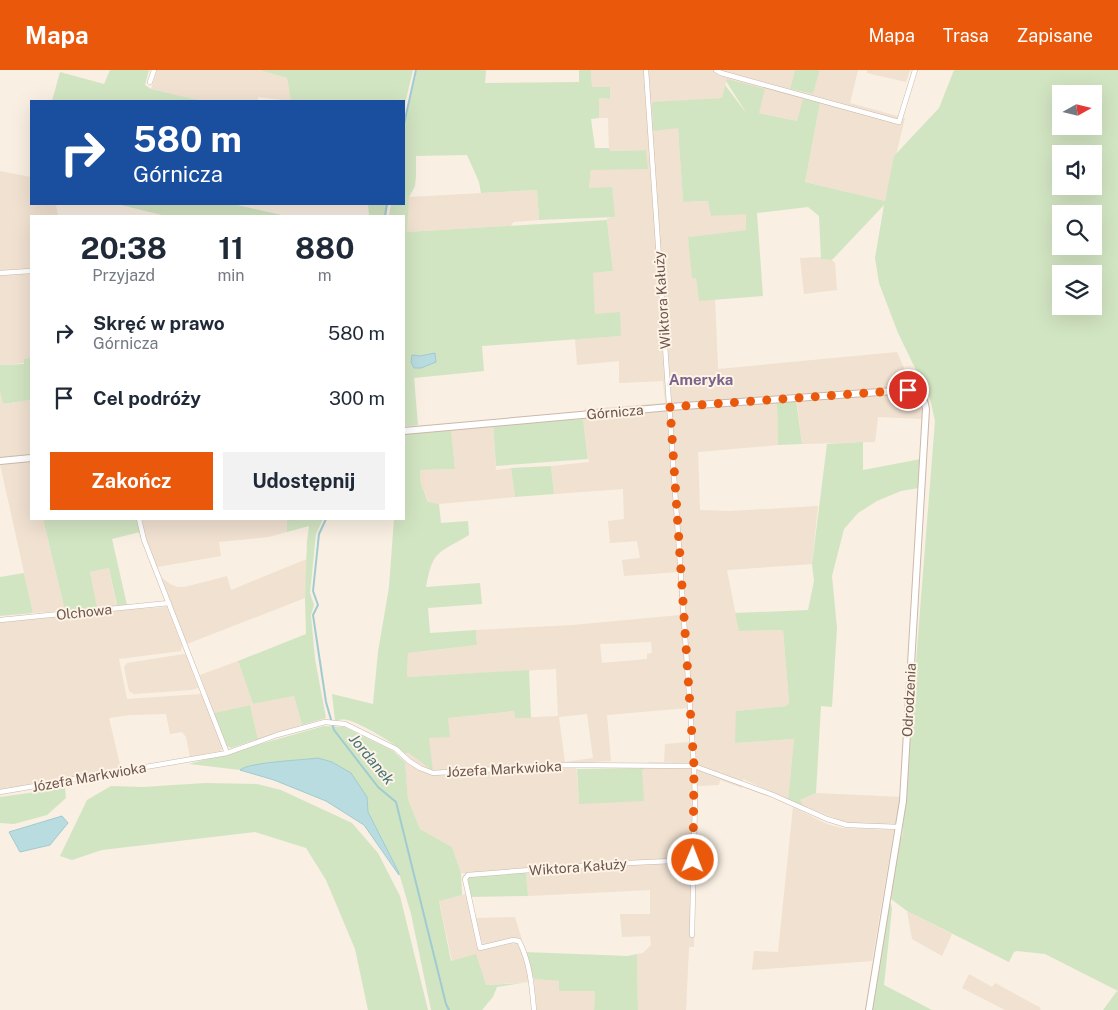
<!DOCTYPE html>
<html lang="pl">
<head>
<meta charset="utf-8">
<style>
	:root { --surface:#fff; --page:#f2f2f3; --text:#1f2937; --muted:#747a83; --accent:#ea580c }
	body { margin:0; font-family:"Public Sans",sans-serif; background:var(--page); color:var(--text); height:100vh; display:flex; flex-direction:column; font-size:19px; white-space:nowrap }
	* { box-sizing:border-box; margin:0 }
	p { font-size:16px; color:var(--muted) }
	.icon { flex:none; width:28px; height:28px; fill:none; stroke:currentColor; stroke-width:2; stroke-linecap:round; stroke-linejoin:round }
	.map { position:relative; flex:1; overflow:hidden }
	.panel { position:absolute; left:30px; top:145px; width:375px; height:305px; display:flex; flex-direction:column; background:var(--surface); border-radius:0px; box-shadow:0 5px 20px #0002 }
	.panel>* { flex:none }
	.top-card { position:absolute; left:30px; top:30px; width:375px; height:105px; border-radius:0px; box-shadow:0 5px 20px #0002; background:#1a4fa0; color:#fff; overflow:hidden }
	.needle { width:32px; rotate:82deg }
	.fabs { position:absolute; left:1052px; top:15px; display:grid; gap:10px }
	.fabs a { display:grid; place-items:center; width:50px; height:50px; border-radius:0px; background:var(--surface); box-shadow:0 5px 20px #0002; font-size:25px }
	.pin { position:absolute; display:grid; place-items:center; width:42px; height:42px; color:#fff; margin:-21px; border:2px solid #fff; border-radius:50%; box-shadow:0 1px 5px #0007 }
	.me { position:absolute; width:55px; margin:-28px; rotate:1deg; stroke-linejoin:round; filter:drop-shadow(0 0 4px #0008) }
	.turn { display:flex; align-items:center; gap:18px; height:105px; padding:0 20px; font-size:22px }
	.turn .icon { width:65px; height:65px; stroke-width:2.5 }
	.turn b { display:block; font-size:35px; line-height:42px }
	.eta { display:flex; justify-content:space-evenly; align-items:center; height:85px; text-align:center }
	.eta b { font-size:30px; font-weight:700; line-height:35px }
	.button { display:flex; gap:10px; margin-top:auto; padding:10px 20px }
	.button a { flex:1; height:58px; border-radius:0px; background:var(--accent); color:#fff; font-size:20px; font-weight:700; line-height:58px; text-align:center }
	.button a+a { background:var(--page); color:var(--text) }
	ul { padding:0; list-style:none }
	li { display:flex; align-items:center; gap:15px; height:65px; padding:0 20px }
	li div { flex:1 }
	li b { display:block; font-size:19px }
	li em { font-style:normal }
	header { display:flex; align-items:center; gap:30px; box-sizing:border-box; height:70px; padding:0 25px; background:var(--accent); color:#fff }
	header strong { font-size:24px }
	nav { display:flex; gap:28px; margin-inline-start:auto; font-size:18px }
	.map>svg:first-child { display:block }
	.residential { fill:#f0e1d1; fill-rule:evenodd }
	.green { fill:#d2e5c2; fill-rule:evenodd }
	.water { fill:#b9dce0; stroke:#a0cbd1 }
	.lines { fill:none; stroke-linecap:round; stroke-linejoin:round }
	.stream { stroke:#a0cbd1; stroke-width:2 }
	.street-casing { stroke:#cbb9ad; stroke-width:5.5 }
	.secondary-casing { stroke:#cdb8aa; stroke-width:8 }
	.street { stroke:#fff; stroke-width:4.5 }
	.secondary { stroke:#fff; stroke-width:6 }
	.route { stroke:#ea580c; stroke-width:9; stroke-dasharray:0 16.2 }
	.labels { text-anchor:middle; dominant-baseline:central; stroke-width:4; stroke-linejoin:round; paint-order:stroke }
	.street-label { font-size:14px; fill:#6e564b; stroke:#fdf3e7 }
	.neighbourhood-label { font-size:15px; font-weight:bold; fill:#7b638b; stroke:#fdf3e7 }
	.water-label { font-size:15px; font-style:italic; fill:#447279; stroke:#fdf3e7 }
</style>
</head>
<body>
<header>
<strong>Mapa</strong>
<nav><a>Mapa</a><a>Trasa</a><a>Zapisane</a></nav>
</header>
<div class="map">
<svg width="1118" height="940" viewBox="0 0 1118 940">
	<rect width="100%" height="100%" fill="#f9efe2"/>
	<path class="residential" d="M157,0H259L287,8L291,31L258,27V31H203L151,19Z
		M591,0H795L790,19L813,24L820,0H858L850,33L905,48L885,131L805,112L820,33L797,51L759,43L727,9L722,28L652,33L678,57L683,132L709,131L711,146L746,143L747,160L688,167L693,208H696L699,230L715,229L718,299L897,282L922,339V349L878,347L875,372L802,374L796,325L777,327L778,375L698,382L700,440L730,441L818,436L812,494L727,500L739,561L783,560L789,634L786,636L736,641V673L794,669L788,730L743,709L742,718L720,710L719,715L697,716L694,877H689L686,940H638L637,884L643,883L651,875L650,866L622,867L620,844H650V820L528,826L526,802L480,805L461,803L452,777L420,759L408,729L404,683H409L429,668L448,648L514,641L515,648L558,646L556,599L407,607L408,583L477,575L476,560L573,555L680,545L678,502L624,506L622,490L640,488L637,471L610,473L608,451L624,449L623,419L554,424L551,396L589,392L582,343L585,339L665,333L663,311L619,313V291L577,295L575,269L621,266L595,244L592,203L613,201L607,148L614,147L589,118L591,99H647L646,80L609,81L608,48H599V28L610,29V17H592ZM651,572L652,583L647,584V589L602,593L600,574ZM688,638L690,672L665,674L664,692H648L642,701L579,733L576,693L611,691L607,645ZM587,644L593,688L565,692L559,647Z
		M867,0H910L906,12L867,3Z
		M0,101L31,107V134H56L58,146H31V287L24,289L25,293L0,295Z
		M537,120L539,150L513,152L511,156L406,162L409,127Z
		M821,187V189L832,190L835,193L837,220L804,224L800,188Z
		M0,322L3,334L31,330V386L0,389Z
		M493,355L496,400L511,398L515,427L439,434L429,433L421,414L420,400L455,399L451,358Z
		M31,391V449H43L65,541L33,543L0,394V393Z
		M142,449H287V462L268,467L219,472L221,486L157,497L147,471Z
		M307,489L305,528L187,574L161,507L170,514L177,517H185L227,506L231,520Z
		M109,498L117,540L167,537L182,576L181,581L119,589L127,629L201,624L223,678L220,681L190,687L186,667L182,662L170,664L166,644L130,645L109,648L121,699L0,720V552L97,543L90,502Z
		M184,584L186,585L198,618L191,620L134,624L129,621L124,597L127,593Z
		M238,591L253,634L294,626L302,655L258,669L250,635L214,643L200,605Z
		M816,723L901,727L897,755L849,754L804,736L800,730Z
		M793,737L827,754L842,758L894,760L872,891L752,900L754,881L778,882Z
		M466,824L479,879L517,872L520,876L529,908V912L486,915L452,891L439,830Z
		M907,841L952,864L942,886L912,869Z
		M515,847L522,870L512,868L486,875L482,873L475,848Z
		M969,904L992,917L995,913L1041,938L1040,940H1005L962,918Z
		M534,909L559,911L560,921H595L594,940H537Z"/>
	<path class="green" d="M110,0H149L145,15L151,19L203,31H52L60,2L104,14Z
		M259,0H413L404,38V31H291L287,8Z
		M417,0H486L485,13L579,12V0H591L592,17H610V29L599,28V48L591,49L595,78H609L610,81L646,80L648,99L591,100L589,118L612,117L615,147L539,150L537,120L481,123L479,112L467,85L416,86V106L415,116L409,127L407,162L607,150L613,201L593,203L595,244L620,242L621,266L482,276L484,301L414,308L418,355L404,357V146H389L391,134H404V57Z
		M795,0H820L813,24L790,19Z
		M954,0H1118V921L1045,884L1017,881L1014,882L1009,892L907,841L891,829L900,762L902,768L935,351L930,329L898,263L879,213L875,188L884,135L832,190L821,189L819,146L808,137L757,143L763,226L699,231L696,208H692L688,167L746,160V144L711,146L708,131L683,132L678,58L653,61L652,32L722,28L725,15L747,44L726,11L727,9L765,19L759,43L797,51L803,29L820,33L805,112L885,131L894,86L939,38ZM1061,24H1094V56H1061ZM1061,84H1094V116H1061ZM1061,144H1094V176H1061ZM1061,204H1094V236H1061Z
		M117,134H233L286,146H166Z
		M368,134H387L386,146H369Z
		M31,287V330L3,334L0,322V295L24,294V289Z
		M796,330L802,374L778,375L777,333Z
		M583,349L588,389L496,396L493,355Z
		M451,358L455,399L420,400L421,414L428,432L439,434L441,453L468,451L469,465C438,484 433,479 426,517L480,513L482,534L428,538L430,563L476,560L477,575L408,583L407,607L529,600L531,648H515L514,641L448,648L450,667L429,668L433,701L409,683H404C397,674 358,652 347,650C343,649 338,650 335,651L332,624L373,634L378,582L389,517L394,449H404V363Z
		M863,372V400L921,389L919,418L901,421L877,431L858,443L844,459L832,506L837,558L832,637L821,636L816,723L800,730L804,736L788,730L794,669L735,673L736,641L786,636L789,633L783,560L739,561L735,543L808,540L814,511L812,494L827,374Z
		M551,396L554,424L515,427L511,398Z
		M43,449H137L140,462L112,469L127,535L117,536L109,498L90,502L97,538L65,541Z
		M287,449H323L316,464L310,523L314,535L311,545L315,589L326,648L302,655L294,626L253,634L238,591L306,564L305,528L307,471L309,456L287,462Z
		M24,503L33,543L0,546V507Z
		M250,635L258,669L231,678L227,676L214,643Z
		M324,656L344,657L393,681L405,692L408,729L420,759L452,777L461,803L462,825L439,831L451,891L476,884L486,915L522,913L497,917L493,927L482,940H431L411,844L399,803L368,742L367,727L318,688C304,690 249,692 240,700L189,694Z
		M644,698L642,701L644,731L579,734L577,699Z
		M205,713L257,714L281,720L352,753L378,783L400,826L428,940H368L355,879L326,810L306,778L255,762L102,780L72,790L60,786L87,730L111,716L143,717Z
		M65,718L66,728L47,745L14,754L0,753V727Z
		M526,802L528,826L469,827L467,810L468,807Z
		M889,833L891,834L892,839L884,915L932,940H872Z
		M525,882L628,886L637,884L638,940H594L595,921H559V911L534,909Z
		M1117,921L1118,922V940H1103Z"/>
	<path class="water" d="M435,283L436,292L421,298H414L411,292L412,285L420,286Z
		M318,688L332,692L351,703L367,727L368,742L399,803V805L364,755L326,731L274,710L240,700C249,692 304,690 318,688Z
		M62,746L68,753L50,775L20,782L9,762Z"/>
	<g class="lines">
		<path class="stream" d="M404,54L416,0
			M385,146L387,134
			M326,449L319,464L313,521L318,535L313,545L326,632L334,660L378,717L396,732L446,934L449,940"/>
		<g class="street-casing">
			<path id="street" d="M646,0L694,696L695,729L692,865
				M716,0L721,3L899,52L915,0
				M150,12L154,0
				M0,203L31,201
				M139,449L144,470L227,683
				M0,550L169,533
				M0,722L227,683L277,665L325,652L345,654L396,679L409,691L420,698L433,703L563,695L694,696L773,725L827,749L847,755L898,757
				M534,940C532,917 530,892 519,871L513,870L480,878L465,809L468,805L607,794L693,790"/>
		</g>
		<g class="secondary-casing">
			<path id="secondary" d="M404,361L670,337L907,320C920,320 924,327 926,339L903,731L869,940
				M0,391L31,388"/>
		</g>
		<use href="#street" class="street"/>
		<use href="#secondary" class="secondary"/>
	</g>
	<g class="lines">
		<path class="route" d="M693,790L694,696L670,337L908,320"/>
	</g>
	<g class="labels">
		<g class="street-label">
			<text transform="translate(662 230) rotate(-94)">Wiktora Kałuży</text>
			<text transform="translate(615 342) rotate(-5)">Górnicza</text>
			<text transform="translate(84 542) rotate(-6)">Olchowa</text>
			<text transform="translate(909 630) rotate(-87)">Odrodzenia</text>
			<text transform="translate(504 699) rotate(-3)">Józefa Markwioka</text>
			<text transform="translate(89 707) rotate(-10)">Józefa Markwioka</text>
			<text transform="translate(578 797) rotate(-4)">Wiktora Kałuży</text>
		</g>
		<g class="neighbourhood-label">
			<text x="701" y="309">Ameryka</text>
		</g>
		<g class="water-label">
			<text transform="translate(372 689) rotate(50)">Jordanek</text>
		</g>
	</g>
</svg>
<div class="fabs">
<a><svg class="needle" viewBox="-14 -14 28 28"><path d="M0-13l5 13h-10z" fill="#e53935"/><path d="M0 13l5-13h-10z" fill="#747a83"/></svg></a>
<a><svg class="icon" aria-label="sound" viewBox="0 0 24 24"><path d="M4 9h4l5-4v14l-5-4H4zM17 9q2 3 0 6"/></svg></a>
<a><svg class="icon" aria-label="search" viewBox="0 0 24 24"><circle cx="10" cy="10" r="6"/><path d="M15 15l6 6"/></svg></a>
<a><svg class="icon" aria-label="layers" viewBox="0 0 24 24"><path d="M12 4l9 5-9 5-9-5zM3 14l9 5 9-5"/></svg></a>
</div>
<div class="pin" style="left:908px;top:320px;background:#d93025"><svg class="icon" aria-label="arrive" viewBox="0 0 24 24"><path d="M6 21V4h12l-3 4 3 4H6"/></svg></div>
<svg class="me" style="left:693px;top:790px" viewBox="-20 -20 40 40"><circle r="17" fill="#ea580c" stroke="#fff" stroke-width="3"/><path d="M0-11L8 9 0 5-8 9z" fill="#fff"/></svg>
<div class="top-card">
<div class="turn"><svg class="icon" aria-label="right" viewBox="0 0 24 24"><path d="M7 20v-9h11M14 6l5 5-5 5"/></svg><div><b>580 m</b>Górnicza</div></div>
</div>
<section class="panel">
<div class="eta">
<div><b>20:38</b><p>Przyjazd</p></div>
<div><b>11</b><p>min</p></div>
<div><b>880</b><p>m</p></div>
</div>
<ul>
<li><svg class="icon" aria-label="right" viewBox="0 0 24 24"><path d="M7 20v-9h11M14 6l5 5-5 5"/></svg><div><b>Skręć w prawo</b><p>Górnicza</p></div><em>580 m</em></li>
<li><svg class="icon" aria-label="arrive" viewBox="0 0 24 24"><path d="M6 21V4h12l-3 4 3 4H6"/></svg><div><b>Cel podróży</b></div><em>300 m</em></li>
</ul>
<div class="button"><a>Zakończ</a><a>Udostępnij</a></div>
</section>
</div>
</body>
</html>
